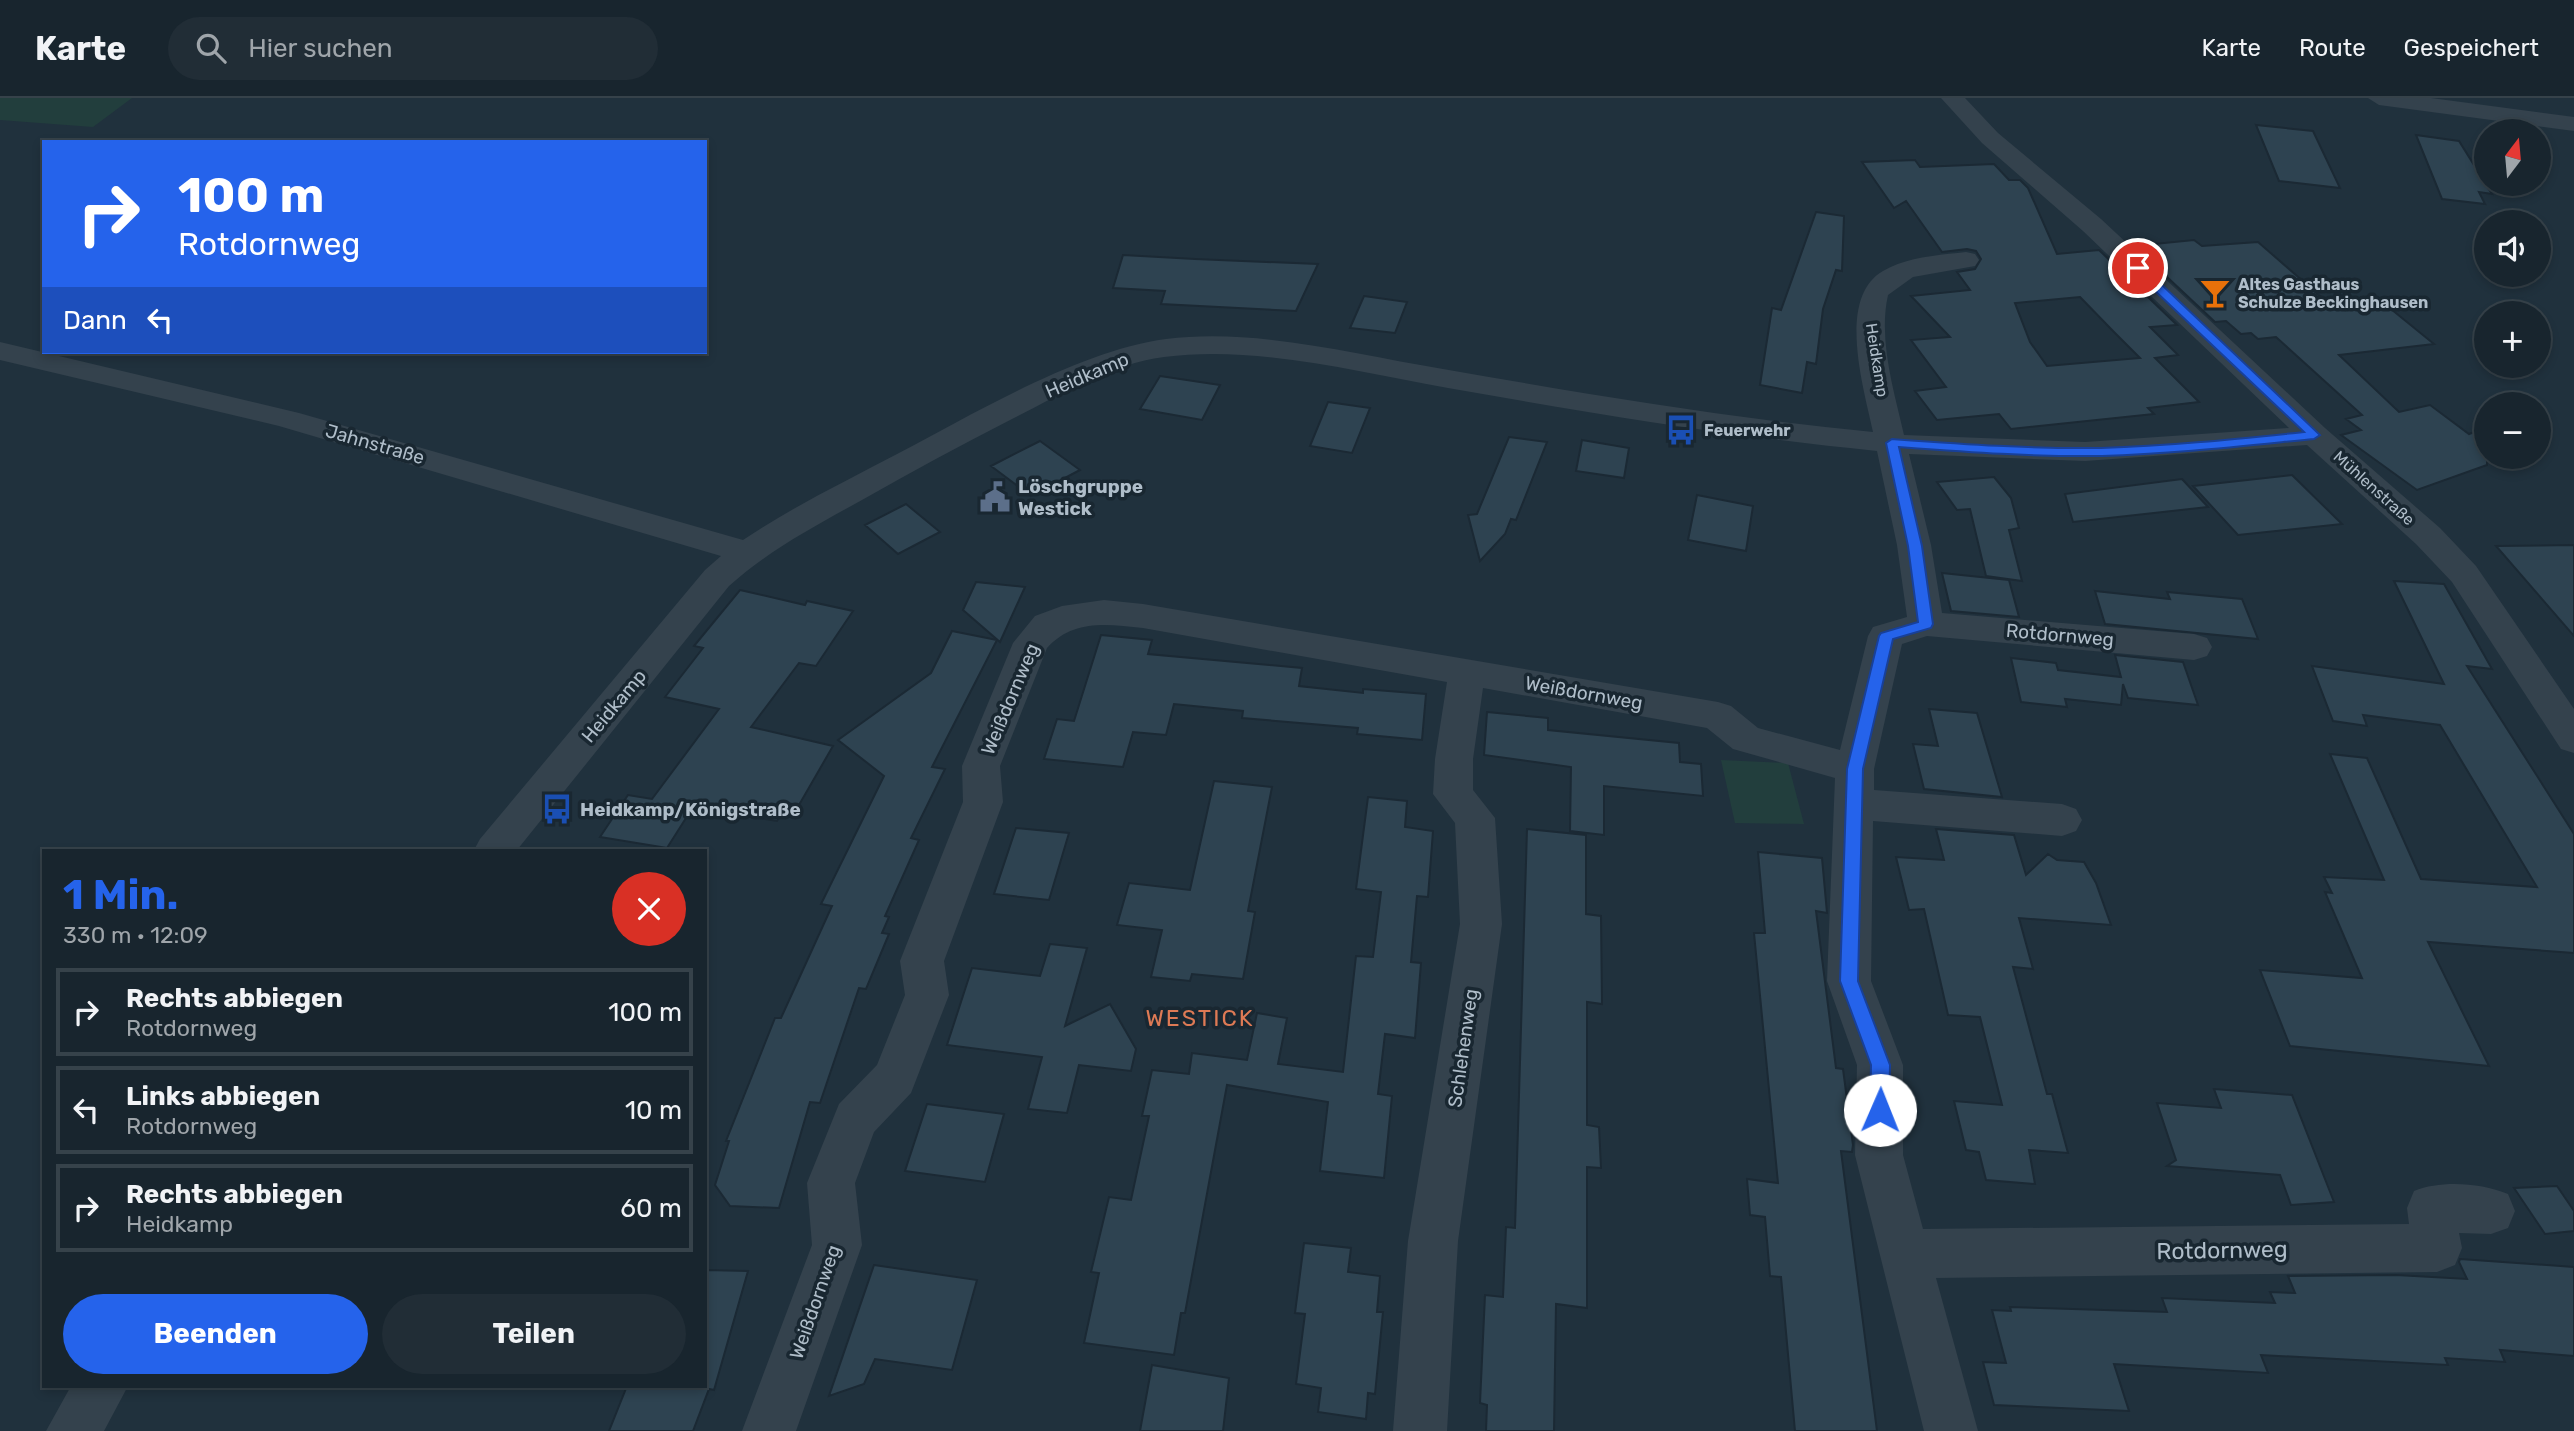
<!DOCTYPE html>
<html lang="de">
<head>
<meta charset="utf-8">
<style>
	:root { --surface:#18252e; --page:#212d36; --text:#f1f3f6; --muted:#9fa5aa; --line:#36424a; --accent:#2563eb }
	body { margin:0; font-family:Rubik,sans-serif; background:var(--page); color:var(--text); height:100vh; display:flex; flex-direction:column; font-size:26px; white-space:nowrap }
	* { box-sizing:border-box; margin:0 }
	p { font-size:23px; color:var(--muted) }
	.icon { flex:none; width:38px; height:38px; fill:none; stroke:currentColor; stroke-width:2; stroke-linecap:round; stroke-linejoin:round }
	.map { position:relative; flex:1; overflow:hidden }
	.sheet { position:absolute; left:42px; top:751px; width:665px; height:539px; display:flex; flex-direction:column; background:var(--surface); border-radius:0px; box-shadow:0 4px 10px #0003,0 0 0 2px var(--line) }
	.sheet>* { flex:none }
	.top-card { position:absolute; left:42px; top:42px; width:665px; height:214px; border-radius:0px; box-shadow:0 4px 10px #0003,0 0 0 2px var(--line); background:#2563eb; color:#fff; overflow:hidden }
	.needle { width:46px; rotate:16deg }
	.controls { position:absolute; left:2474px; top:21px; display:grid; gap:14px }
	.controls a { display:grid; place-items:center; width:77px; height:77px; border-radius:50%; background:var(--surface); box-shadow:0 4px 10px #0003,0 0 0 2px var(--line); font-size:35px }
	.pin { position:absolute; display:grid; place-items:center; width:60px; height:60px; color:#fff; margin:-30px; border:4px solid #fff; border-radius:50%; box-shadow:0 2px 7px #0007 }
	.me { position:absolute; width:77px; margin:-38px; rotate:1deg; stroke-linejoin:round; filter:drop-shadow(0 0 5px #0008) }
	.turn { display:flex; align-items:center; gap:24px; height:147px; padding:0 21px; font-size:32px }
	.turn .icon { width:91px; height:91px; stroke-width:2.5 }
	.turn b { display:block; font-size:49px; line-height:60px }
	.then { display:flex; align-items:center; height:66px; padding:0 21px; background:#0003; gap:14px; font-size:26px }
	.round { display:grid; place-items:center; flex:none; width:74px; height:74px; border-radius:37px; background:var(--page) }
	.head { display:flex; align-items:center; justify-content:space-between; height:119px; padding:0 21px }
	h1 { font-size:42px; font-weight:700; line-height:52px; color:var(--accent) }
	.action { display:flex; gap:14px; margin-top:auto; padding:14px 21px }
	.action a { flex:1; height:80px; border-radius:42px; background:var(--accent); color:#fff; font-size:28px; font-weight:700; line-height:80px; text-align:center }
	.action a+a { background:var(--page); color:var(--text) }
	ul { padding:0; list-style:none }
	li { display:flex; align-items:center; gap:21px; height:88px; margin:0 14px 10px; padding:0 7px; border:4px solid var(--line); border-radius:0px }
	li div { flex:1 }
	li b { display:block; font-size:26px }
	li em { font-style:normal }
	header { display:flex; align-items:center; gap:42px; box-sizing:border-box; height:98px; padding:0 35px; background:var(--surface); border-bottom:2px solid var(--line) }
	header strong { font-size:33px }
	nav { display:flex; gap:38px; margin-inline-start:auto; font-size:24px }
	.search { width:490px; height:63px; background:var(--page); display:flex; align-items:center; gap:18px; box-sizing:border-box; padding:0 24px; border-radius:38px; color:var(--muted); font-size:26px }
	.map>svg:first-child { display:block }
	.green { fill:#223e3d }
	.building { fill:#2e4351; stroke:#1b2934; stroke-width:2; fill-rule:evenodd }
	.lines { fill:none; stroke-linecap:round; stroke-linejoin:round }
	.minor { fill:#34424d; fill-rule:evenodd }
	.tertiary { fill:#34424d; fill-rule:evenodd }
	.route { fill:#2563eb; stroke:#184099; stroke-width:2 }
	.labels { text-anchor:middle; dominant-baseline:central; stroke-width:7; stroke-linejoin:round; paint-order:stroke }
	.far-poi-label { font-size:16px; font-weight:bold; fill:#afbdc9; stroke:#192731; text-anchor:start }
	.far-street-label { font-size:16px; fill:#afbdc9; stroke:#192731 }
	.street-label { font-size:19px; fill:#afbdc9; stroke:#192731 }
	.poi-label { font-size:19px; font-weight:bold; fill:#afbdc9; stroke:#192731; text-anchor:start }
	.quarter-label { font-size:23px; letter-spacing:2px; fill:#de7a55; stroke:#192731 }
	.near-street-label { font-size:23px; fill:#afbdc9; stroke:#192731 }
</style>
</head>
<body>
<header>
<strong>Karte</strong>
<div class="search"><svg class="icon" aria-label="search" viewBox="0 0 24 24"><circle cx="10" cy="10" r="6"/><path d="M15 15l6 6"/></svg>Hier suchen</div>
<nav><a>Karte</a><a>Route</a><a>Gespeichert</a></nav>
</header>
<div class="map">
<svg width="2574" height="1333" viewBox="0 0 2574 1333">
	<rect width="100%" height="100%" fill="#20313d"/>
	<path class="green" d="M0,0H132L93,29L0,22Z
		M1721,662L1788,665L1804,726L1735,725Z"/>
	<path class="building" d="M2256,27L2313,33L2340,90L2279,83Z
		M2416,37L2459,43L2492,96L2479,94L2485,106L2442,101Z
		M1915,62L1920,69L1994,66L2009,82H2020L2028,90L2057,156L2099,152L2177,227L2150,229L2178,257L2155,260L2199,304L2148,310L2154,316L2011,331L1999,316L1937,322L1915,293L1946,289L1911,242L1950,239L1911,198L1970,192L1957,174L1975,171L1981,161L1976,153L1967,151L1942,154L1906,103L1894,110L1862,64ZM2080,199L2113,233L2140,260L2047,268L2030,244L2015,205Z
		M1816,114L1844,118L1842,173L1836,172L1823,211L1816,266L1807,264L1802,295L1760,287L1772,210L1781,212Z
		M2194,142L2202,148L2258,144L2336,212L2386,207L2434,246L2339,257L2399,314L2430,307L2469,336L2487,329V367L2417,392L2341,337L2361,332L2346,321L2362,317L2276,239L2258,241L2251,235L2241,236L2226,223L2215,224L2134,148Z
		M1123,157L1195,161L1318,166L1296,213L1161,206L1165,193L1113,190Z
		M1364,198L1407,204L1395,235L1350,230Z
		M1160,278L1220,287L1202,322L1140,311Z
		M1328,304L1370,310L1352,355L1310,348Z
		M1509,339L1547,344L1516,422L1511,421L1505,436L1480,463L1468,417L1477,416Z
		M1582,342L1629,350L1624,380L1576,373Z
		M1040,343L1080,372L1031,398L991,368Z
		M2292,377L2342,426L2238,437L2193,388Z
		M1994,379L2011,400L2019,430L2009,432L2022,483L1986,478L1970,411L1957,412L1937,384Z
		M2182,381L2208,409L2073,424L2065,396Z
		M1697,397L1753,408L1746,453L1688,442Z
		M906,406L940,434L898,456L865,427Z
		M2574,447V538L2496,448Z
		M1942,475L2009,482L2019,519L1951,513Z
		M2394,483L2444,486L2492,571L2467,568L2574,736V855L2428,844L2489,968L2290,948L2260,872L2362,880L2325,794L2332,795L2324,779L2384,782L2330,656L2367,660L2421,781L2537,789L2440,627L2363,617L2367,628L2333,623L2312,568L2444,586Z
		M976,484L1025,489L1000,544L963,512Z
		M740,492L805,507L807,503L853,513L816,568L799,565L751,629L833,648L799,707L787,705L777,723L693,709L667,750L600,739L628,697L652,701L719,611L665,599L703,550L694,548Z
		M2095,493L2170,501L2167,494L2242,501L2258,541L2105,526Z
		M952,533L997,542L932,669L945,671L911,740L919,742L885,818L889,819L882,835L889,836L866,891L859,890L820,1005L810,1004L779,1110L730,1108L715,1087L729,1043H726L775,920H781L832,808L821,806L884,678L838,642L931,575Z
		M1101,537L1152,542L1148,556L1302,570L1299,588L1363,595V591L1426,596L1422,642L1357,636L1358,630L1242,620L1243,613L1174,606L1166,637L1133,634L1123,669L1044,661L1057,621L1074,623Z
		M2115,557L2183,564L2198,607L2128,600L2123,586L2121,607L2065,601L2067,609L2021,604L2011,560L2056,565L2058,572L2121,579Z
		M1929,611L1977,615L2002,699L1924,691L1913,646L1938,648Z
		M1487,614L1548,620V632L1679,645L1680,664L1701,666L1703,698L1604,688V737L1570,733L1571,669L1484,657Z
		M1214,683L1272,689L1248,813L1255,814L1243,881L1192,876L1190,883L1151,879L1162,832L1117,827L1129,785L1190,792Z
		M1368,699L1407,703L1405,729L1433,733L1428,799L1417,798L1411,864L1421,865L1415,940L1385,936L1378,996L1392,998L1384,1080L1320,1073L1328,1004L1227,987L1185,1215H1181L1174,1257L1084,1245L1099,1175L1091,1174L1109,1099L1131,1102L1149,1018H1142L1152,972L1189,976L1192,955L1247,962L1257,915L1287,920L1278,966L1343,974L1356,858L1373,859L1381,794L1356,791Z
		M1016,730L1069,735L1049,802L994,796Z
		M1527,731L1586,737V816L1601,818L1602,906L1587,904V1027L1599,1029L1601,1070L1587,1069V1210L1556,1206L1554,1333H1486L1487,1307L1480,1305L1485,1197L1503,1199L1506,1129L1515,1130Z
		M1936,731L2014,737L2026,777L2048,756L2057,762L2084,764L2096,785L2111,827L2019,820L2033,871L2013,869L2047,996H2052L2068,1055L2029,1052L2035,1086L1986,1082L1979,1054L1966,1052L1954,1003L2002,1007L1980,919L1948,917L1924,811L1909,812L1896,759L1944,762Z
		M1758,754L1822,760L1827,815L1816,813L1836,970L1843,971L1853,1047L1852,1054L1841,1053L1877,1333H1795L1781,1179L1770,1178L1765,1119L1750,1117L1747,1081L1778,1085L1754,835H1765Z
		M1050,846L1087,850L1065,928L1110,906L1136,951L1131,973L1079,967L1067,1015L1028,1011L1042,959L947,947L972,870L1040,878Z
		M2214,991L2292,997L2334,1104L2291,1107L2280,1077L2167,1068L2176,1062L2157,1005L2221,1010Z
		M927,1006L1004,1016L985,1084L905,1073Z
		M2557,1088L2574,1113V1133L2545,1136L2514,1090Z
		M1304,1145L1351,1150L1348,1174L1380,1178L1377,1214H1383L1375,1296L1368,1295L1366,1321L1318,1314L1321,1290L1296,1286L1305,1216L1295,1215Z
		M2460,1161L2574,1169V1258L2500,1252L2505,1264L2445,1260L2448,1267L2261,1257L2268,1275L2114,1266L2129,1313L1994,1307L1983,1264L2006,1265L1992,1212L2011,1213L2010,1209L2167,1214L2162,1200L2275,1205L2270,1194L2295,1195L2288,1178L2396,1177L2467,1181L2459,1164Z
		M874,1167L977,1182L952,1272L875,1261L864,1286L829,1298Z
		M705,1172L748,1173L714,1292L709,1291L693,1333H609L627,1288H705Z
		M1152,1267L1229,1280L1223,1333H1140Z"/>
	<g class="lines">
		<path class="minor" d="M1941,0H1965L1998,35L2101,121L2325,330L2440,430L2476,468L2574,611V655L2561,651L2452,484L2416,446L2307,347L2085,363L1909,356L1931,447L1942,515L2194,536L2207,540L2212,549L2207,558L2194,562L1927,538L1902,546L1874,671V692L2062,706L2076,711L2082,722L2076,733L2062,738L1873,723L1871,883L1903,967V1057L1923,1131L2409,1126L2407,1110L2414,1093C2442,1082 2480,1085 2508,1096L2515,1113L2508,1130L2491,1136L2459,1135L2462,1150L2455,1167L2437,1174L1936,1180L1978,1333H1924L1855,1057L1857,967L1827,883L1835,680L1733,651L1707,630L1483,590L1473,661V692L1495,720L1502,826L1458,1143L1447,1333H1393L1408,1143L1460,826L1455,725L1433,696L1435,661L1447,584L1143,530C1107,526 1073,521 1047,550L1000,668L1003,704L944,863L949,897L911,995L874,1034L855,1085L862,1147L796,1333H742L812,1147L807,1085L839,1006L877,967L905,897L900,863L963,704L962,668L1013,545L1035,518L1062,508L1104,502L1143,506L1718,604L1731,608L1758,630L1840,652L1868,538L1873,529L1907,519L1897,447L1877,353C1733,339 1591,315 1448,290C1357,274 1257,247 1164,259C1110,266 1060,297 1012,321C961,347 911,374 862,402C815,428 769,452 729,488L517,752H474L480,741L705,472L721,458L279,328L0,262V244L299,315L743,442C792,409 846,383 899,355C975,315 1081,252 1166,241C1257,230 1353,256 1443,271C1586,296 1728,320 1873,334C1864,291 1836,200 1883,173C1907,159 1939,157 1966,154L1975,156L1979,162L1975,168L1913,179L1888,197C1878,242 1894,293 1904,337L2085,344L2289,330L2083,133L1982,45Z
			M71,1288H128L104,1333H46Z"/>
		<path class="tertiary" d="M2368,0H2431L2574,19V33L2379,7Z"/>
	</g>
	<path class="route" d="M2134,168H2142L2320,337L2314,341C2243,348 2173,356 2102,358C2034,359 1967,354 1899,349L1922,448L1933,526L1931,530L1893,541L1863,671L1858,883L1890,967L1889,1012L1886,1018L1880,1021L1873,1018L1870,1012L1871,967L1840,883L1847,671L1879,538L1881,535L1918,524L1908,448L1886,345L1892,341C1962,346 2031,351 2101,350C2169,348 2236,341 2304,334L2134,173Z"/>
	<defs>
		<g id="bar-bare" transform="scale(2.415)"><path d="M-6-5H6L.8 .8V4.5H3.5V6h-7V4.5H-.8V.8Z" fill="#e8710a" stroke="#192731" stroke-width="2.5" paint-order="stroke"/></g>
		<g id="bus-bare" transform="scale(2.415)"><path d="M-5-6H5V4H4V6H2V4H-2V6H-4V4H-5ZM-3.5-4V0h7V-4ZM-3.5 1.2v1.5H-2V1.2ZM2 1.2v1.5H3.5V1.2Z" fill="#1a4fb4" stroke="#192731" stroke-width="2.5" paint-order="stroke"/></g>
		<g id="civic-bare" transform="scale(2.415)"><path d="M-.6-6.5H3V-4.5H.6V-3L4-1V1h2V6H-6V1h2V-1L-.6-3ZM-1.2 2.5V6h2.4V2.5Z" fill="#5c6f8a" stroke="#192731" stroke-width="2.5" paint-order="stroke"/></g>
	</defs>
	<g fill-rule="evenodd">
		<use href="#bar-bare" x="2215" y="195"/>
		<use href="#bus-bare" x="1681" y="332"/>
		<use href="#civic-bare" x="995" y="399"/>
		<use href="#bus-bare" x="557" y="711"/>
	</g>
	<g class="labels">
		<g class="far-poi-label">
			<text x="2238" y="186">Altes Gasthaus<tspan x="2238" dy="18">Schulze Beckinghausen</tspan></text>
			<text x="1704" y="332">Feuerwehr</text>
		</g>
		<g class="far-street-label">
			<text transform="translate(1877 262) rotate(81)">Heidkamp</text>
			<text transform="translate(2374 390) rotate(42)">Mühlenstraße</text>
		</g>
		<g class="street-label">
			<text transform="translate(1087 277) rotate(-23)">Heidkamp</text>
			<text transform="translate(375 346) rotate(16)">Jahnstraße</text>
			<text transform="translate(2060 537) rotate(5)">Rotdornweg</text>
			<text transform="translate(1584 595) rotate(10)">Weißdornweg</text>
			<text transform="translate(1010 601) rotate(-67)">Weißdornweg</text>
			<text transform="translate(614 608) rotate(-50)">Heidkamp</text>
			<text transform="translate(1463 950) rotate(-82)">Schlehenweg</text>
			<text transform="translate(815 1204) rotate(-71)">Weißdornweg</text>
		</g>
		<g class="poi-label">
			<text x="1018" y="388">Löschgruppe<tspan x="1018" dy="22">Westick</tspan></text>
			<text x="580" y="711">Heidkamp/Königstraße</text>
		</g>
		<g class="quarter-label">
			<text x="1200" y="920">WESTICK</text>
		</g>
		<g class="near-street-label">
			<text transform="translate(2222 1152) rotate(-1)">Rotdornweg</text>
		</g>
	</g>
</svg>
<div class="controls">
<a><svg class="needle" viewBox="-14 -14 28 28"><path d="M0-13l5 13h-10z" fill="#e53935"/><path d="M0 13l5-13h-10z" fill="#9fa5aa"/></svg></a>
<a><svg class="icon" aria-label="sound" viewBox="0 0 24 24"><path d="M4 9h4l5-4v14l-5-4H4zM17 9q2 3 0 6"/></svg></a>
<a>+</a>
<a>−</a>
</div>
<div class="pin" style="left:2138px;top:170px;background:#d93025"><svg class="icon" aria-label="arrive" viewBox="0 0 24 24"><path d="M6 21V4h12l-3 4 3 4H6"/></svg></div>
<svg class="me" style="left:1880px;top:1012px" viewBox="-20 -20 40 40"><circle r="19" fill="#fff"/><path d="M0-13L10 11 0 6-10 11z" fill="#2563eb"/></svg>
<div class="top-card">
<div class="turn"><svg class="icon" aria-label="right" viewBox="0 0 24 24"><path d="M7 20v-9h11M14 6l5 5-5 5"/></svg><div><b>100 m</b>Rotdornweg</div></div>
<div class="then">Dann<svg class="icon" aria-label="left" viewBox="0 0 24 24"><path d="M17 20v-9H6M10 6l-5 5 5 5"/></svg></div>
</div>
<section class="sheet">
<div class="head"><div><h1>1 Min.</h1><p>330 m · 12:09</p></div><a class="round" style="background:#d93025;color:#fff"><svg class="icon" aria-label="close" viewBox="0 0 24 24"><path d="M6 6l12 12M18 6L6 18"/></svg></a></div>
<ul>
<li><svg class="icon" aria-label="right" viewBox="0 0 24 24"><path d="M7 20v-9h11M14 6l5 5-5 5"/></svg><div><b>Rechts abbiegen</b><p>Rotdornweg</p></div><em>100 m</em></li>
<li><svg class="icon" aria-label="left" viewBox="0 0 24 24"><path d="M17 20v-9H6M10 6l-5 5 5 5"/></svg><div><b>Links abbiegen</b><p>Rotdornweg</p></div><em>10 m</em></li>
<li><svg class="icon" aria-label="right" viewBox="0 0 24 24"><path d="M7 20v-9h11M14 6l5 5-5 5"/></svg><div><b>Rechts abbiegen</b><p>Heidkamp</p></div><em>60 m</em></li>
</ul>
<div class="action"><a>Beenden</a><a>Teilen</a></div>
</section>
</div>
</body>
</html>
